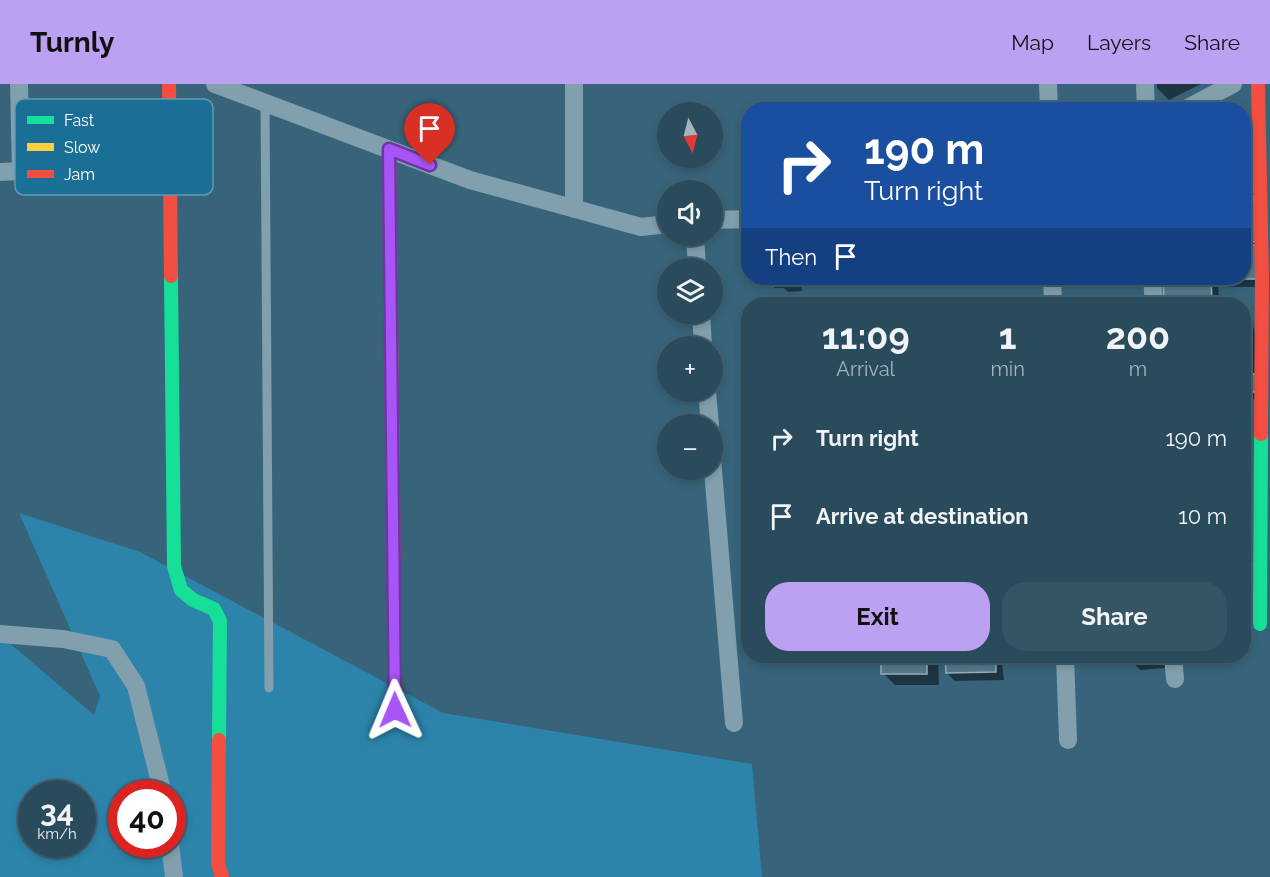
<!DOCTYPE html>
<html lang="en">
<head>
<meta charset="utf-8">
<style>
	:root { --surface:#294b5c; --page:#355565; --text:#f1f3f6; --muted:#a5b3bb; --line:#456372; --accent:#bca0f2 }
	body { margin:0; font-family:Raleway,sans-serif; background:var(--page); color:var(--text); height:100vh; display:flex; flex-direction:column; font-size:22px; white-space:nowrap }
	* { box-sizing:border-box; margin:0 }
	p { font-size:20px; color:var(--muted) }
	.icon { flex:none; width:33px; height:33px; fill:none; stroke:currentColor; stroke-width:2; stroke-linecap:round; stroke-linejoin:round }
	.map { position:relative; flex:1; overflow:hidden }
	.panel { position:absolute; left:741px; top:213px; width:510px; height:366px; display:flex; flex-direction:column; background:var(--surface); border-radius:24px; box-shadow:0 3px 9px #0003,0 0 0 2px var(--line) }
	.panel>* { flex:none }
	.top-card { position:absolute; left:741px; top:18px; width:510px; height:183px; border-radius:24px; box-shadow:0 3px 9px #0003,0 0 0 2px var(--line); background:#1a4fa0; color:#fff; overflow:hidden }
	.needle { width:39px; rotate:173deg }
	.tools { position:absolute; left:657px; top:18px; display:grid; gap:12px }
	.tools a { display:grid; place-items:center; width:66px; height:66px; border-radius:50%; background:var(--surface); box-shadow:0 3px 9px #0003,0 0 0 2px var(--line); font-size:30px }
	.speed { position:absolute; left:18px; top:696px; display:flex; gap:12px; font-size:30px; font-weight:700; text-align:center }
	.speed>* { display:grid; place-content:center; width:78px; height:78px; border-radius:50%; background:var(--surface); box-shadow:0 3px 9px #0003,0 0 0 2px var(--line); line-height:1 }
	.speed small { font-size:15px; font-weight:400 }
	.speed .limit { border:9px solid #d22; background:#fff; color:#111 }
	.pin { position:absolute; display:grid; place-items:center; width:51px; height:51px; color:#fff; margin:-62px -26px; border-radius:50% 50% 50% 0; rotate:-45deg; box-shadow:0 0 6px #0007 }
	.pin .icon { rotate:45deg }
	.me { position:absolute; width:66px; margin:-33px; rotate:359deg; stroke-linejoin:round; filter:drop-shadow(0 0 4px #0008) }
	.turn { display:flex; align-items:center; gap:21px; height:126px; padding:0 24px; font-size:27px }
	.turn .icon { width:78px; height:78px; stroke-width:2.5 }
	.turn b { display:block; font-size:42px; line-height:51px }
	.then { display:flex; align-items:center; height:57px; padding:0 24px; background:#0003; gap:12px; font-size:22px }
	.eta { display:flex; justify-content:space-evenly; align-items:center; height:102px; text-align:center }
	.eta b { font-size:36px; font-weight:700; line-height:42px }
	.button { display:flex; gap:12px; margin-top:auto; padding:12px 24px }
	.button a { flex:1; height:69px; border-radius:24px; background:var(--accent); color:#111; font-size:24px; font-weight:700; line-height:69px; text-align:center }
	.button a+a { background:var(--page); color:var(--text) }
	ul { padding:0; list-style:none }
	li { display:flex; align-items:center; gap:18px; height:78px; padding:0 24px }
	li div { flex:1 }
	li b { display:block; font-size:22px }
	li em { font-style:normal }
	header { display:flex; align-items:center; gap:36px; box-sizing:border-box; height:84px; padding:0 30px; background:var(--accent); color:#111 }
	header strong { font-size:28px }
	nav { display:flex; gap:33px; margin-inline-start:auto; font-size:21px }
	.map>svg:first-child { display:block }
	.green { fill:#2c84ab; fill-rule:evenodd }
	.shadow { fill:#0007 }
	.building { fill:#56798a; stroke:#95aeba; stroke-width:1.5 }
	.lines { fill:none; stroke-linecap:round; stroke-linejoin:round }
	.lane { stroke:#819fad; stroke-width:9 }
	.street { stroke:#819fad; stroke-width:18 }
	.fast { stroke:#16e098; stroke-width:14 }
	.slow { stroke:#ffcf43; stroke-width:14 }
	.jam { stroke:#f24e42; stroke-width:14 }
	.route-casing { stroke:#6d37a1; stroke-width:15 }
	.route { stroke:#a855f7; stroke-width:10 }
	.key { fill:#1a6f97; stroke:#5f9ab6; stroke-width:1.5 }
	.key-label { font-size:16px; fill:#fff }
</style>
</head>
<body>
<header>
<strong>Turnly</strong>
<nav><a>Map</a><a>Layers</a><a>Share</a></nav>
</header>
<div class="map">
<svg width="1270" height="793" viewBox="0 0 1270 793">
	<rect width="100%" height="100%" fill="#37647a"/>
	<path class="green" d="M19,429L140,468L443,629L752,680L762,793H0V551L94,631L100,612ZM32,710H82V760H32ZM122,710H172V760H122Z"/>
	<path class="shadow" d="M1157,0H1201L1169,16L1157,4Z
		M1244,85L1253,86L1265,203H1226L1218,195L1219,220H1168L1166,218L1165,194H1244Z
		M767,194H813L814,203H801L802,207L788,208L784,204H775L767,196Z
		M1107,194H1150V201L1116,202Z
		M1041,217L1044,220H999V219Z
		M1246,235L1254,244L1265,315H1244V236Z
		M1244,482H1257L1266,543H1244Z
		M883,572H938L939,601H895L883,589Z
		M947,572H1001L1004,596L955,597L947,589L950,575Z
		M1132,572H1176L1177,583L1140,586L1132,577Z"/>
	<path class="building" d="M1244,84H1254V108H1244Z
		M1244,112H1254L1257,158H1244Z
		M1244,161H1257V195H1216V194H1244Z
		M765,194H806V195L794,196V199L779,200L778,196L765,197Z
		M1163,194H1211L1212,217L1164,219Z
		M1041,215V220H998V217Z
		M1244,253H1248L1249,269H1244Z
		M1244,272H1249L1250,288H1244Z
		M1244,290H1257V308H1244Z
		M1258,480V506L1244,507V481Z
		M1244,509H1259L1258,536H1244Z
		M881,572H927V590H881Z
		M996,572V588L946,589L945,574Z
		M1130,572H1169V576L1131,578Z"/>
	<g class="lines">
		<path class="lane" d="M265,20L269,604"/>
		<path class="street" d="M215,0L470,96L641,143L668,140
			M574,0V125
			M1048,0L1049,26
			M1145,0L1146,26
			M1184,26L1233,0
			M0,88L21,87L19,0
			M712,136L748,135
			M695,152L697,184
			M1052,194L1053,220
			M1152,194L1154,220
			M701,230L703,262
			M707,308L710,340
			M712,374L734,639
			M0,550L63,555L112,565L136,602L163,710
			M1065,572L1068,656
			M1173,572L1175,595
			M170,760L174,793"/>
		<path class="fast" d="M171,192L174,482L181,506L193,516L214,525L220,537L219,656
			M1260,540L1261,350"/>
		<path class="slow" d="M389,65L393,412"/>
		<path class="jam" d="M169,0L171,192
			M1258,0L1262,194L1261,350
			M393,412L395,625
			M219,656L218,779L222,793"/>
	</g>
	<g class="lines">
		<g class="route-casing">
			<path id="route" d="M395,626L389,65L430,81"/>
		</g>
		<use href="#route" class="route"/>
	</g>
	<rect x="15" y="15" width="198" height="96" rx="9" class="key"/>
	<rect x="27" y="32" width="27" height="8" fill="#16e098"/>
	<rect x="27" y="59" width="27" height="8" fill="#ffcf43"/>
	<rect x="27" y="86" width="27" height="8" fill="#f24e42"/>
	<g class="key-label">
		<text x="64" y="42">Fast</text>
		<text x="64" y="69">Slow</text>
		<text x="64" y="96">Jam</text>
	</g>
</svg>
<div class="tools">
<a><svg class="needle" viewBox="-14 -14 28 28"><path d="M0-13l5 13h-10z" fill="#e53935"/><path d="M0 13l5-13h-10z" fill="#a5b3bb"/></svg></a>
<a><svg class="icon" aria-label="sound" viewBox="0 0 24 24"><path d="M4 9h4l5-4v14l-5-4H4zM17 9q2 3 0 6"/></svg></a>
<a><svg class="icon" aria-label="layers" viewBox="0 0 24 24"><path d="M12 4l9 5-9 5-9-5zM3 14l9 5 9-5"/></svg></a>
<a>+</a>
<a>−</a>
</div>
<div class="speed"><div>34<small>km/h</small></div><div class="limit">40</div></div>
<div class="pin" style="left:430px;top:81px;background:#d93025"><svg class="icon" aria-label="arrive" viewBox="0 0 24 24"><path d="M6 21V4h12l-3 4 3 4H6"/></svg></div>
<svg class="me" style="left:395px;top:626px" viewBox="-20 -20 40 40"><path d="M0-17L14 15 0 8-14 15z" fill="#a855f7" stroke="#fff" stroke-width="4"/></svg>
<div class="top-card">
<div class="turn"><svg class="icon" aria-label="right" viewBox="0 0 24 24"><path d="M7 20v-9h11M14 6l5 5-5 5"/></svg><div><b>190 m</b>Turn right</div></div>
<div class="then">Then<svg class="icon" aria-label="arrive" viewBox="0 0 24 24"><path d="M6 21V4h12l-3 4 3 4H6"/></svg></div>
</div>
<section class="panel">
<div class="eta">
<div><b>11:09</b><p>Arrival</p></div>
<div><b>1</b><p>min</p></div>
<div><b>200</b><p>m</p></div>
</div>
<ul>
<li><svg class="icon" aria-label="right" viewBox="0 0 24 24"><path d="M7 20v-9h11M14 6l5 5-5 5"/></svg><div><b>Turn right</b></div><em>190 m</em></li>
<li><svg class="icon" aria-label="arrive" viewBox="0 0 24 24"><path d="M6 21V4h12l-3 4 3 4H6"/></svg><div><b>Arrive at destination</b></div><em>10 m</em></li>
</ul>
<div class="button"><a>Exit</a><a>Share</a></div>
</section>
</div>
</body>
</html>
